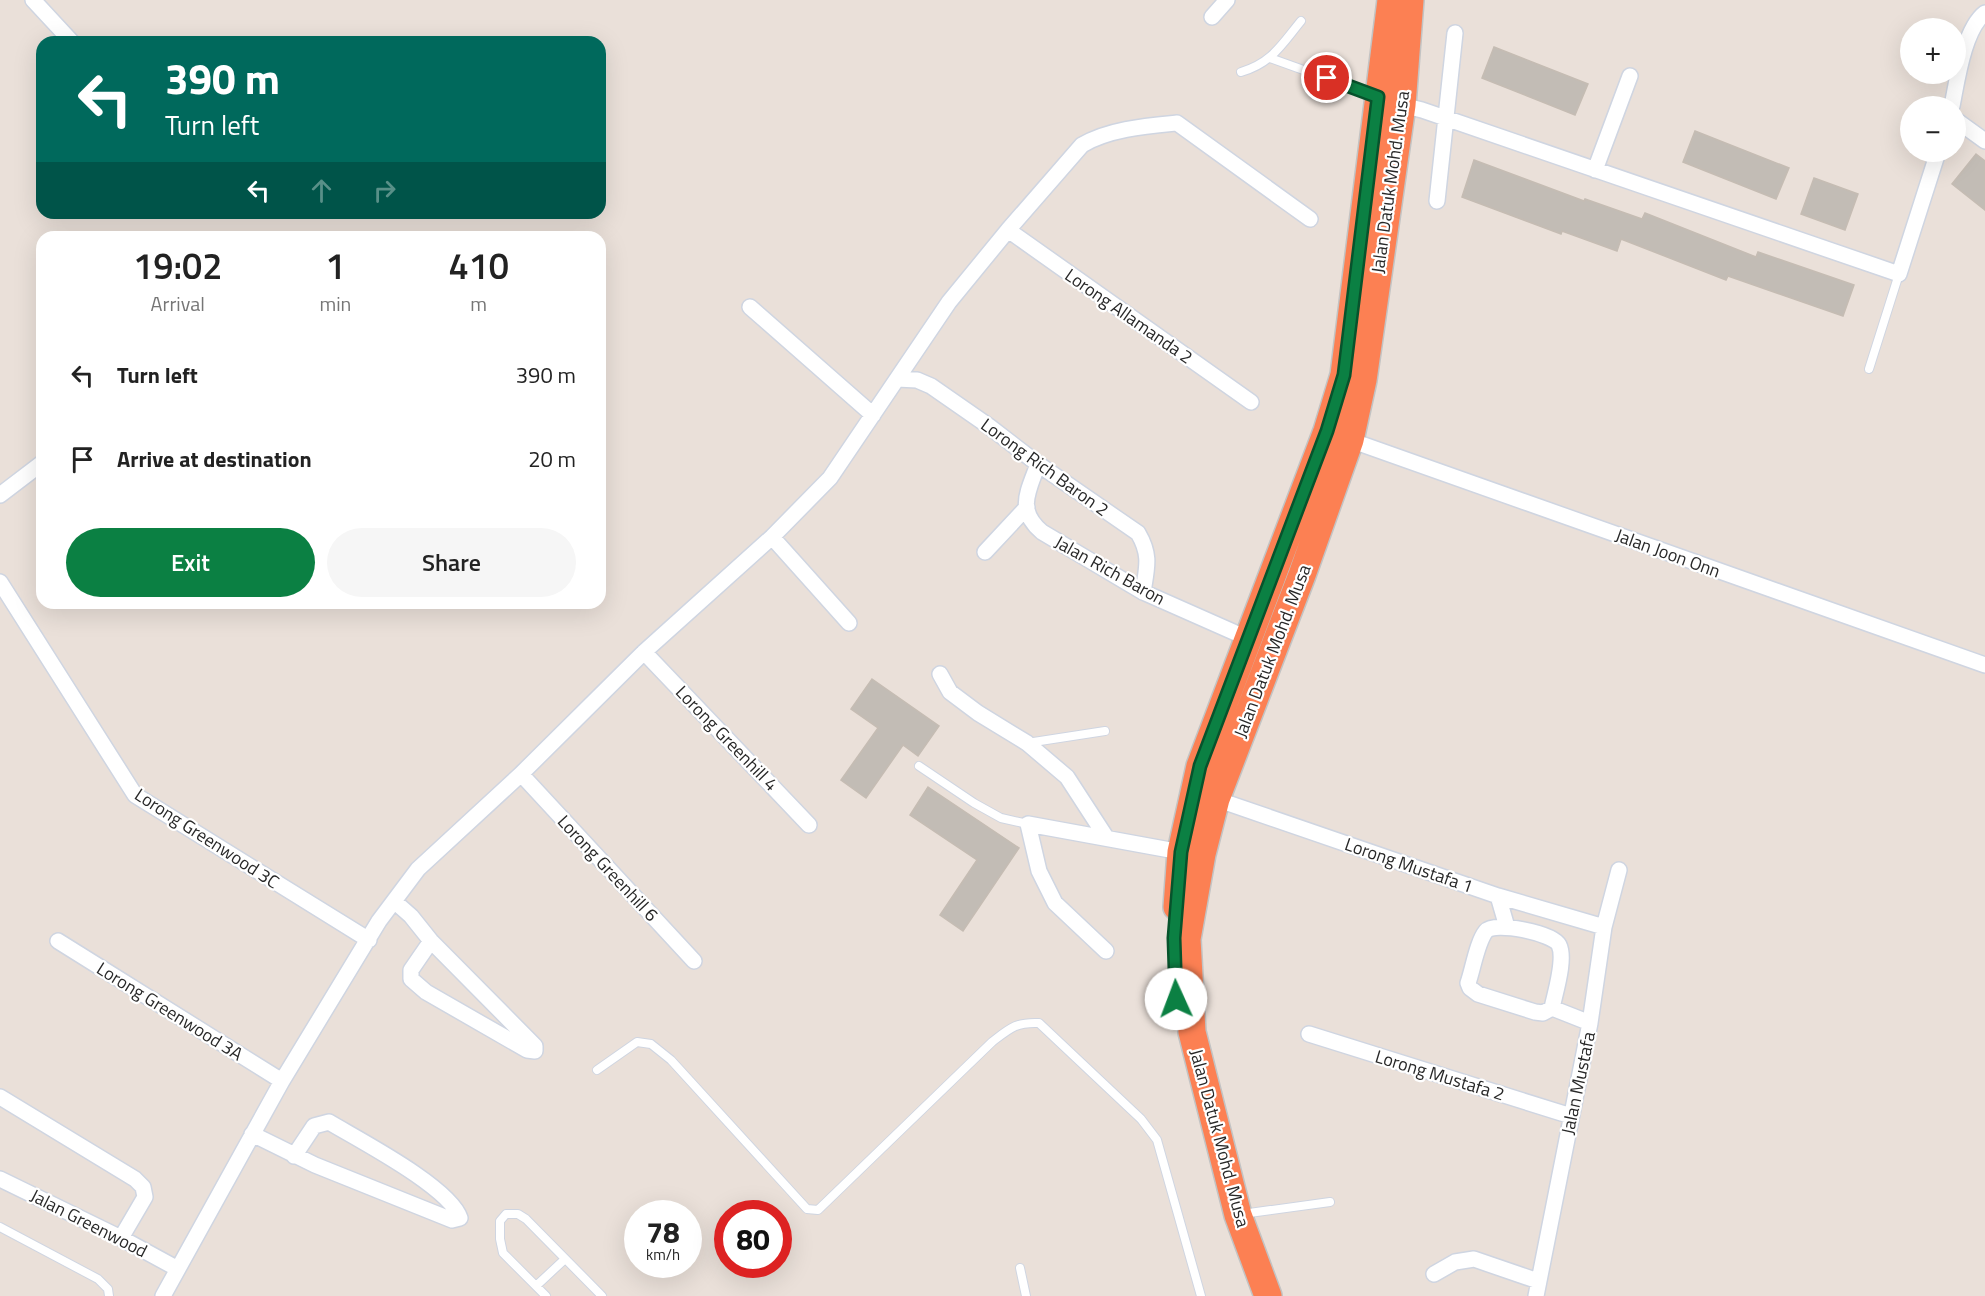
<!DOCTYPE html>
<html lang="en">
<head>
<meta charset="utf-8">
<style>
	:root { --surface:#fff; --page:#f6f6f6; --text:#222; --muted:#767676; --accent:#0b8043 }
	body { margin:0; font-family:"Titillium Web",sans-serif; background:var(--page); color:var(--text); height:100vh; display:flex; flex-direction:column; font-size:22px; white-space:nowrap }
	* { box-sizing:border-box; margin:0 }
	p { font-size:20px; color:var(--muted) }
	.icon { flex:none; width:33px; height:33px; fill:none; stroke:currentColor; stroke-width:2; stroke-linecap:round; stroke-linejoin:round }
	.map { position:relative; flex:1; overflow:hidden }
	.details { position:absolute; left:36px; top:231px; width:570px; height:378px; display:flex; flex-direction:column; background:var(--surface); border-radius:18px; box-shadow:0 6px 24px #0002 }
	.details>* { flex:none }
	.guide { position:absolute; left:36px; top:36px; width:570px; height:183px; border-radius:18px; box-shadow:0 6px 24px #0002; background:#00695c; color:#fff; overflow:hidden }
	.buttons { position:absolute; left:1900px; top:18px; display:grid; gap:12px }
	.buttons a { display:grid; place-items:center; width:66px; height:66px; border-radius:50%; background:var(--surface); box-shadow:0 6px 24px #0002; font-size:30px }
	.speed { position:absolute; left:624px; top:1200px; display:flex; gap:12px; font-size:30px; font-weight:700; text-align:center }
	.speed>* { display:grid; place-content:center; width:78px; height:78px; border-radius:50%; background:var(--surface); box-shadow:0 6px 24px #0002; line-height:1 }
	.speed small { font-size:15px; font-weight:400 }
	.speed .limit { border:9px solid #d22; background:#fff; color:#111 }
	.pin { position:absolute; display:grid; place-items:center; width:51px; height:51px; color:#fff; margin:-26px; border:3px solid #fff; border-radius:50%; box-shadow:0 2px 6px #0007 }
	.me { position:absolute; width:66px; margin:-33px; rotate:358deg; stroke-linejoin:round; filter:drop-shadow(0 0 4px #0008) }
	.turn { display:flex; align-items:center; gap:21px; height:126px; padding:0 30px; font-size:27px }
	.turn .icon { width:78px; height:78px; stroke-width:2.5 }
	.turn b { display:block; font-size:42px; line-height:51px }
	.lanes { display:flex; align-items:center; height:57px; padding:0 30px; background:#0003; justify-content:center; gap:30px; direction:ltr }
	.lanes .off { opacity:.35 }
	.eta { display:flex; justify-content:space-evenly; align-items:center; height:102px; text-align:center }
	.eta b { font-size:36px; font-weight:600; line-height:42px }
	.action { display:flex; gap:12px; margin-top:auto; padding:12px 30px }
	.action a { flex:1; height:69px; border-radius:36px; background:var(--accent); color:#fff; font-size:24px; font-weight:600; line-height:69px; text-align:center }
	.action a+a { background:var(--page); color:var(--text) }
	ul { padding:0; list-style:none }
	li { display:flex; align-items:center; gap:18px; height:84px; padding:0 30px }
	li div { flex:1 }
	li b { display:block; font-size:22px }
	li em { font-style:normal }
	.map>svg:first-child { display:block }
	.building { fill:#c2bcb5; stroke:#c5bcb3; stroke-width:1.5 }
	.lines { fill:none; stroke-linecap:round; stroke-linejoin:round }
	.lane-casing { stroke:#cfd5e1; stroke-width:10 }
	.street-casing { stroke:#cfd5e1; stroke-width:18 }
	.highway-casing { stroke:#c3c3c3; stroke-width:30 }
	.lane { stroke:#fff; stroke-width:8 }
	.street { stroke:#fff; stroke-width:15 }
	.highway { stroke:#fc8053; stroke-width:27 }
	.route-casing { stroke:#07532c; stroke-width:15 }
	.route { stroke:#0b8043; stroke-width:10 }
	.labels { text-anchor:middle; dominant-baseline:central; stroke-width:4.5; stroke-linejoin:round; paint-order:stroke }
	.street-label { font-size:18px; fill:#282828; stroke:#fff }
</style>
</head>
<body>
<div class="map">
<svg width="1985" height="1296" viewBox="0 0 1985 1296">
	<rect width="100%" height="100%" fill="#eae0d9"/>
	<path class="building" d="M1494,47L1588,84L1575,115L1482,78Z
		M1695,131L1789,168L1776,199L1683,162Z
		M1976,154L1985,161V210L1952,184Z
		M1474,160L1584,201L1585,199L1642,219L1645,213L1756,257L1758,252L1854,285L1843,316L1728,276L1726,280L1621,239L1617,251L1562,231L1561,234L1462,197Z
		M1814,178L1858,194L1845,230L1801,214Z
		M872,679L939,726L918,756L903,745L866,798L841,780L878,728L851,709Z
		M928,787L1019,848L963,931L940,915L977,860L910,815Z"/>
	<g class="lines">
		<g class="lane-casing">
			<path id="lane" d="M1270,58L1373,95
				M1241,72C1272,63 1282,44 1301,21
				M1869,369L1899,274
				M1027,743L1105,731
				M919,766L974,803L1001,818L1028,824
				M597,1070L637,1042L651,1044L671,1060L807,1209L818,1210L992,1042C1010,1028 1016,1022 1039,1023L1141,1119L1157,1140L1201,1296
				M1242,1214L1330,1202
				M0,1227L98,1279L108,1289L109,1296
				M1020,1268L1026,1296
				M536,1286L565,1259
				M546,1296L503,1253L500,1239V1221L506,1214H518L526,1219L602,1296"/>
		</g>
		<g class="street-casing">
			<path id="street" d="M33,0L72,42
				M1212,17L1227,0
				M1402,105L1422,110L1899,274L1938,152
				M1952,106C1957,81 1964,29 1985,13
				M1956,120L1985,141
				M1595,170L1630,76
				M1437,201L1455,33
				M1008,230L1251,402
				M750,307L873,415
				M897,379L917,380L931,386L990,427L1038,464L1138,533C1151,555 1147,567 1143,592
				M1350,440L1985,665
				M1038,464C1028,492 1016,510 1042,532L1143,592L1247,638
				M0,495L42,463
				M772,537L849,623
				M985,552L1027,507
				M0,582L135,795L369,940
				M644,652L809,825
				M940,674L950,692L978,713L1027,743L1067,777L1106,837
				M521,774L694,961
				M1216,799L1498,896L1604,927
				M1498,896L1507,927
				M394,901L411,916L431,941L535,1046V1051L527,1050L426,992L411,979V970L431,941
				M58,941L282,1081
				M1106,951L1055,903L1039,871L1028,824L1181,852
				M1552,1008C1555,993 1566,959 1559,945C1553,933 1494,921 1486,931C1477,942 1473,969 1468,983L1470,988L1478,994L1535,1012L1543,1013L1552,1008L1590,1023
				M1309,1034L1571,1116
				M0,1097L135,1179L143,1187L145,1197L121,1238
				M252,1134L315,1165L452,1220L460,1218C450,1187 359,1140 329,1122L314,1126L294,1156
				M0,1179L121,1238L178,1269
				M1434,1274L1455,1262L1474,1259L1538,1281
				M163,1296L282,1081L379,921L418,869L521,774L644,652L772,537L830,478L949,302L1008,230L1082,145C1109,129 1146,126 1177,123L1310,219
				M1536,1296L1590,1023L1604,927L1619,870"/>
		</g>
		<g class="highway-casing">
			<path id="highway" d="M1177,907L1181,852L1200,766L1327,431L1344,375L1391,0
				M1268,1296L1238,1215L1192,1032L1187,939L1202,854L1216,799L1302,575L1350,440L1363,380L1402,105L1410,0"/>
		</g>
		<use href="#lane" class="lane"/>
		<use href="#street" class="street"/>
		<use href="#highway" class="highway"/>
	</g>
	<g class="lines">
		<g class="route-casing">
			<path id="route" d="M1176,999L1174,938L1181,852L1200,766L1327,431L1344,375L1378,97L1327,78"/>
		</g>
		<use href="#route" class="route"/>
	</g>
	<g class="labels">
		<g class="street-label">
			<text transform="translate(1390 182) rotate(-82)">Jalan Datuk Mohd. Musa</text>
			<text transform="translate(1129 316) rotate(35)">Lorong Allamanda 2</text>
			<text transform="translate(1045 467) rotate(36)">Lorong Rich Baron 2</text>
			<text transform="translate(1668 553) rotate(20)">Jalan Joon Onn</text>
			<text transform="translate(1110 570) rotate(29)">Jalan Rich Baron</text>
			<text transform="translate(1272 651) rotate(-69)">Jalan Datuk Mohd. Musa</text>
			<text transform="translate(727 738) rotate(46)">Lorong Greenhill 4</text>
			<text transform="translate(207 838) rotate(33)">Lorong Greenwood 3C</text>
			<text transform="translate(1409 865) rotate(19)">Lorong Mustafa 1</text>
			<text transform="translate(608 868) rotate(47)">Lorong Greenhill 6</text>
			<text transform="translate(170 1011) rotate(32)">Lorong Greenwood 3A</text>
			<text transform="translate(1440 1075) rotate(17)">Lorong Mustafa 2</text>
			<text transform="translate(1578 1083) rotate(-78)">Jalan Mustafa</text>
			<text transform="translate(1220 1138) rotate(75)">Jalan Datuk Mohd. Musa</text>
			<text transform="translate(89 1223) rotate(27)">Jalan Greenwood</text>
		</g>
	</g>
</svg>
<div class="buttons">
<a>+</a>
<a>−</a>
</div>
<div class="speed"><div>78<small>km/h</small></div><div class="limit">80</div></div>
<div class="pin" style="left:1327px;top:78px;background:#d93025"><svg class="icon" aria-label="arrive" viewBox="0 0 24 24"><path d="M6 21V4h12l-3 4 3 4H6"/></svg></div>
<svg class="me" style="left:1176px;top:999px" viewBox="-20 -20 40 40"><circle r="19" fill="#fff"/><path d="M0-13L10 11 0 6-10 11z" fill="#0b8043"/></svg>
<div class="guide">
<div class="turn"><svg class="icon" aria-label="left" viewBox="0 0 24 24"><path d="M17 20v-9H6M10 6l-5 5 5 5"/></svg><div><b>390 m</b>Turn left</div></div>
<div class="lanes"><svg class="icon" aria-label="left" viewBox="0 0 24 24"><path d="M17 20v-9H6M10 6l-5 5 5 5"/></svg><svg class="icon off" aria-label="ahead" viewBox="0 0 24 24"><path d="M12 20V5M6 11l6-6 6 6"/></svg><svg class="icon off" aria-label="right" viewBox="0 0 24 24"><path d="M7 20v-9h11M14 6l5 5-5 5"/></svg></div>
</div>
<section class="details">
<div class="eta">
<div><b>19:02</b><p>Arrival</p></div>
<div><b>1</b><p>min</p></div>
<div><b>410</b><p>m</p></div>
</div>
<ul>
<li><svg class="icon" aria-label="left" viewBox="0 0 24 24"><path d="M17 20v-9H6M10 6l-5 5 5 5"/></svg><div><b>Turn left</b></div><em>390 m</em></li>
<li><svg class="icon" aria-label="arrive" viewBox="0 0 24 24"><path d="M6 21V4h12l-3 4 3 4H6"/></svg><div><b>Arrive at destination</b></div><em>20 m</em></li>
</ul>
<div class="action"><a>Exit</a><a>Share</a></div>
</section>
</div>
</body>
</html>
